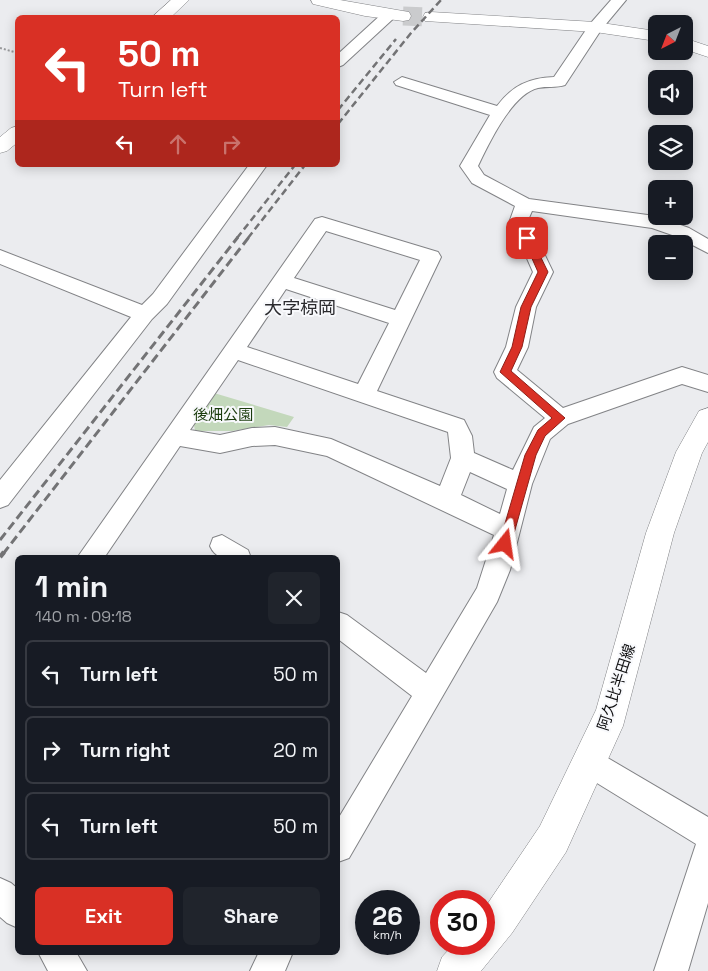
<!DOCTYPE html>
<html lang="en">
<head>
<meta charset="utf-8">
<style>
	:root { --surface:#171b24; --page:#20242c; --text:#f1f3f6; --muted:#9ea1a6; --line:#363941; --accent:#d93025 }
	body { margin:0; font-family:"Space Grotesk","Noto Sans JP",sans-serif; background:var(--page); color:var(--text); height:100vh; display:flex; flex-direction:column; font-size:19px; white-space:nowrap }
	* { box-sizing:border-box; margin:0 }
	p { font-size:16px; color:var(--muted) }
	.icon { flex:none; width:28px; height:28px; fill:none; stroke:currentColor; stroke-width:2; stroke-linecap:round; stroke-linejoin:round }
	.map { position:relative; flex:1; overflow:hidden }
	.details { position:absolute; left:15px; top:555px; width:325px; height:400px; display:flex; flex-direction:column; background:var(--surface); border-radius:8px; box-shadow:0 2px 12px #0003 }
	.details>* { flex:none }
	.guide { position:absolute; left:15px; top:15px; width:325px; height:152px; border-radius:8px; box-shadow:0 2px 12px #0003; background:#d93025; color:#fff; overflow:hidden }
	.needle { width:32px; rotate:222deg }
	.buttons { position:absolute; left:648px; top:15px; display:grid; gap:10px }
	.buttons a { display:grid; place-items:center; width:45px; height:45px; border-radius:8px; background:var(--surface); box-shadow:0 2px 12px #0003; font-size:25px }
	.speed { position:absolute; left:355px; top:890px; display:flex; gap:10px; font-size:25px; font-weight:700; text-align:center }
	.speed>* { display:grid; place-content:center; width:65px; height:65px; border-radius:50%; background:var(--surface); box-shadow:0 2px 12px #0003; line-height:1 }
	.speed small { font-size:12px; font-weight:400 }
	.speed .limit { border:8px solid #d22; background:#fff; color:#111 }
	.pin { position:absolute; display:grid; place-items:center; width:42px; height:42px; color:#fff; margin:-21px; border-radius:10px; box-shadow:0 2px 8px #0006 }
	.me { position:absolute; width:55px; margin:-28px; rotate:15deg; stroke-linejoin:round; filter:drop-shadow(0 0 4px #0008) }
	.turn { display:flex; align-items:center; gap:18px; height:105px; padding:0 20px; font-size:22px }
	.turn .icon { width:65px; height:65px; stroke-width:2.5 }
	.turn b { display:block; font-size:35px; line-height:42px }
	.lanes { display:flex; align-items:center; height:48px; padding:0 20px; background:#0003; justify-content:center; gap:25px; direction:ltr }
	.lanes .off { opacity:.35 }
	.round { display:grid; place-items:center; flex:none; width:52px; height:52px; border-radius:8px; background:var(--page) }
	.summary { display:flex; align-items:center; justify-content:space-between; height:85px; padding:0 20px }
	h1 { font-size:30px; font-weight:600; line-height:38px }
	.cta { display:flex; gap:10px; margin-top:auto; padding:10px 20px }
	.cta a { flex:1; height:58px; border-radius:8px; background:var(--accent); color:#fff; font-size:20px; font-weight:600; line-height:58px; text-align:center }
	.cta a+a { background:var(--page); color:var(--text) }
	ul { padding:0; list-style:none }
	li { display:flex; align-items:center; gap:15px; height:68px; margin:0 10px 8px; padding:0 10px; border:2px solid var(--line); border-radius:8px }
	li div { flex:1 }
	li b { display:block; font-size:19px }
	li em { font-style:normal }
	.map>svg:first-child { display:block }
	.green { fill:#c3d8bb }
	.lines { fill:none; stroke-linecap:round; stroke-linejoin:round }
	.secondary-tunnel { stroke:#cacbcd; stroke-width:19; stroke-dasharray:19 9; stroke-linecap:butt }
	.street-casing { stroke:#828386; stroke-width:2 }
	.secondary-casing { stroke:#828386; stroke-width:1 }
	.path { stroke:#97989a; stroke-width:2; stroke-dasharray:2 2; stroke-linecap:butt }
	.street { fill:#fff; fill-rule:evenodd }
	.secondary { fill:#fff; fill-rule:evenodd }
	.rail-far2 { stroke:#737375; stroke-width:2.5; stroke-dasharray:7 4; stroke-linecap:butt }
	.rail-far1 { stroke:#737375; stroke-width:3; stroke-dasharray:9 4.5; stroke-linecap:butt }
	.rail { stroke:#737375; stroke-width:4.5; stroke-dasharray:12 6; stroke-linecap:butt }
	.route { fill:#d93025; stroke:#8d1f18 }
	.labels { text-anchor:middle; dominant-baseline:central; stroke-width:4; stroke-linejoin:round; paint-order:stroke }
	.park-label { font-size:15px; fill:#1b3c0d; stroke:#f8f9fc }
	.street-label { font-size:15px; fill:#0e0e0f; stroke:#f8f9fc }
	.quarter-label { font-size:18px; fill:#2b2b2e; stroke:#f8f9fc }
</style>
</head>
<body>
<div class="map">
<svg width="708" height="971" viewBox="0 0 708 971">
	<rect width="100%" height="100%" fill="#ebecef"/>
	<path class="green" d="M214,393L294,417L287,427L269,425L232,431H195L194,425Z"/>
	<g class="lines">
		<path class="secondary-tunnel" d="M403,16L431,17"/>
		<g class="street-casing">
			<path id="street" d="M611,0H626L601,30L565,85C556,88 546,86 538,88C512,94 489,143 478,166L484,175L529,199L655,216L689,228L708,239V253L675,236L652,228L532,211L528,220L553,272L536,307L528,347L517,370L563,408L682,367L708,375V392L682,384L568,424L550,439L532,484L510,570L497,602L349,858L338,862V819L412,696L338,639V612L347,615L426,673L477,588L494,535L327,456L275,445L252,446L220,453L180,446L104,558H77L315,219L322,217L438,252L441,257L377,391L464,420L472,436L474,453L513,470L534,427L545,418L497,378L494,372L506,347L516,307L533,272L510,220L515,206L472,183L460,166L490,115L396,85L394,82L402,77L497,106C512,86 528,78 554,77L590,24ZM326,231L420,260L395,310L294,278ZM286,289L389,323L358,384L247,347ZM238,360L448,432L451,458L440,486L331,439L275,427L252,428L220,435L190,430ZM470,472L507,489L500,514L461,495Z
				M389,11L394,12L396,15L394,18L343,65L338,67V54L384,12Z
				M249,165H267L167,304L152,319L8,505L0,508V480L131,317L0,264V250L142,305L153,294Z
				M222,535L248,550L251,558C235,558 217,563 210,546L213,538Z
				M589,747L708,817V903L688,971H654L696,844L579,772L574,762L579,752Z
				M0,878L11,883L18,889V928L7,923L0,917Z
				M38,952H76L87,971H48Z
				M259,952H293L285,971H250Z"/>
		</g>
		<g class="secondary-casing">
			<path id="secondary" d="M171,0H189L170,18H151Z
				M311,0H340L403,11L409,12L411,16L409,20L403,21L365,16L313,4Z
				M431,12L595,22L656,31V41L595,32L425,21L423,17L425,13Z
				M684,38L708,46V57L684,49Z
				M18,126V142L7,151L0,153V137L11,128Z
				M708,408V442L702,453L674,533L623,726L566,852L512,933L481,971H437L442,957L454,944H484V909L540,826L596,710L646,533L676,452L699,411Z"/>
		</g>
		<path class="path" d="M0,48L18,53"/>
		<use href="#street" class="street"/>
		<use href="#secondary" class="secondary"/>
		<path class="rail-far2" d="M338,110L396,39
			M338,124L411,33L441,0
			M237,238L295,165
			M248,238L305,165"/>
		<path class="rail-far1" d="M0,540L238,237
			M3,554L249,237"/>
		<path class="rail" d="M0,557L4,552"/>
	</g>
	<path class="route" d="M524,235H530L548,272L531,307L522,347L511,371L565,418L545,436L536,455L511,544L505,549L499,544L525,455L538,430L552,418L500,372L512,347L521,307L538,272L523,238Z"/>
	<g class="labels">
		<g class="park-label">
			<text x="223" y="414">後畑公園</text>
		</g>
		<g class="street-label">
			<text transform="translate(616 687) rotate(-72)">阿久比半田線</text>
		</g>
		<g class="quarter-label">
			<text x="300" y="307">大字椋岡</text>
		</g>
	</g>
</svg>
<div class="buttons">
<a><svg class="needle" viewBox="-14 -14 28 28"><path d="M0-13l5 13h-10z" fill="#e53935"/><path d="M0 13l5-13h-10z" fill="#9ea1a6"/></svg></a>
<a><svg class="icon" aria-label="sound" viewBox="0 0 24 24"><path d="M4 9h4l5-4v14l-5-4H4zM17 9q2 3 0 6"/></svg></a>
<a><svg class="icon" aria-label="layers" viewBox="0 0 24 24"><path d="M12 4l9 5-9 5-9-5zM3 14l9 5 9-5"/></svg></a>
<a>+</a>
<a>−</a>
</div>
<div class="speed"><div>26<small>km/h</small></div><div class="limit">30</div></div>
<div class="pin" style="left:527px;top:238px;background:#d93025"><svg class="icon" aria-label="arrive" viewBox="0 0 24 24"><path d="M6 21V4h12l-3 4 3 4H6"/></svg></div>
<svg class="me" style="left:505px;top:544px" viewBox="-20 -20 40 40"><path d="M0-17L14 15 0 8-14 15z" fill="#d93025" stroke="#fff" stroke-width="4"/></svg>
<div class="guide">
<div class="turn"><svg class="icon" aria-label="left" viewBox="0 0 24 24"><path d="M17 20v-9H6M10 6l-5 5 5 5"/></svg><div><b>50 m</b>Turn left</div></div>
<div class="lanes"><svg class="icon" aria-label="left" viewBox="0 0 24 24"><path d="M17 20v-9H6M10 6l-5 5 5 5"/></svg><svg class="icon off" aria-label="ahead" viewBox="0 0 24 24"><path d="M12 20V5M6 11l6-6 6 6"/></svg><svg class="icon off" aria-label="right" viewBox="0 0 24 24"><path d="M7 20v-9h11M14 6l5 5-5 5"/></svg></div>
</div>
<section class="details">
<div class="summary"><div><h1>1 min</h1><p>140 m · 09:18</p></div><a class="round"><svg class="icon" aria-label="close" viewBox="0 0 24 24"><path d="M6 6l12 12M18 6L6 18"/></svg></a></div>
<ul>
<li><svg class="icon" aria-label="left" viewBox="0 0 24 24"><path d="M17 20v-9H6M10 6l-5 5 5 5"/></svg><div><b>Turn left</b></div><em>50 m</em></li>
<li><svg class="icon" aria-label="right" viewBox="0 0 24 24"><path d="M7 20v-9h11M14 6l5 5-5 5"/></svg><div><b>Turn right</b></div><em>20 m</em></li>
<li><svg class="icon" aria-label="left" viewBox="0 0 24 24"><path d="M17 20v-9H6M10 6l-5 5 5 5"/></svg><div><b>Turn left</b></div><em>50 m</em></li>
</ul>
<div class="cta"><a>Exit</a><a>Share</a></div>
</section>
</div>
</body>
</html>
